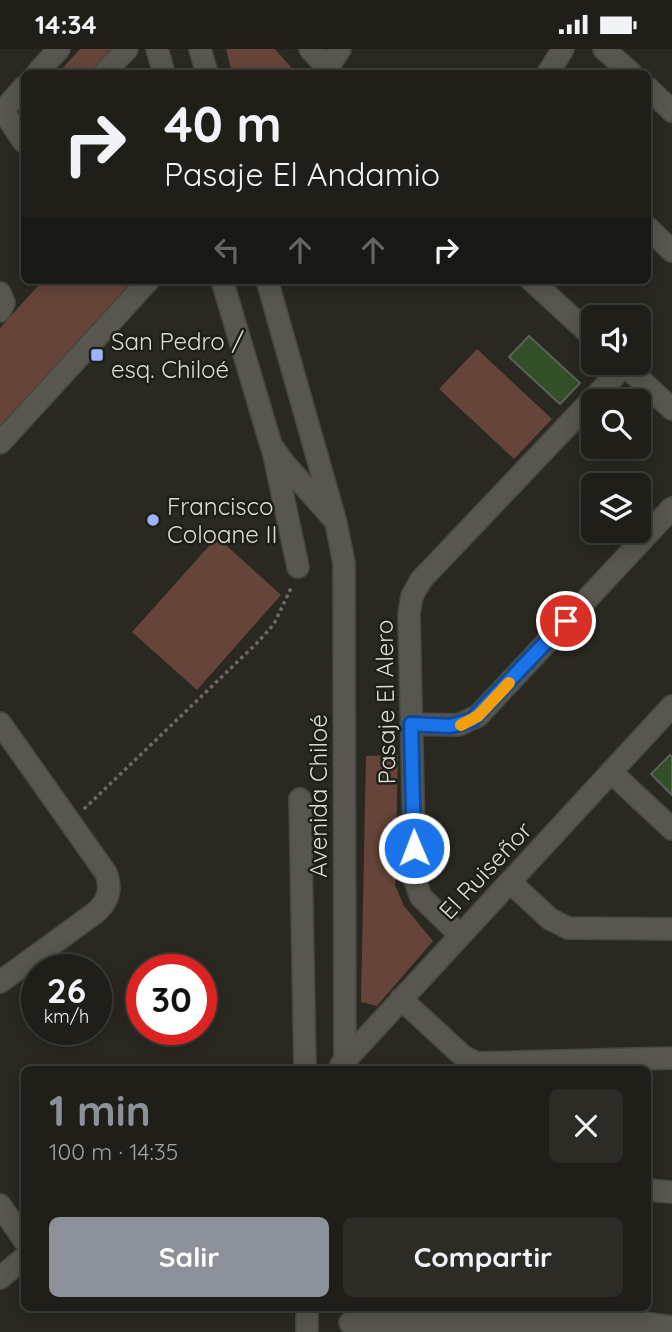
<!DOCTYPE html>
<html lang="es">
<head>
<meta charset="utf-8">
<style>
	:root { --surface:#1f1e19; --page:#2c2b26; --text:#f1f3f6; --muted:#a1a2a2; --line:#3c3c38; --accent:#8c9099 }
	body { margin:0; font-family:Quicksand,sans-serif; background:var(--page); color:var(--text); height:100vh; display:flex; flex-direction:column; font-size:26px; white-space:nowrap }
	* { box-sizing:border-box; margin:0 }
	p { font-size:23px; color:var(--muted) }
	.icon { flex:none; width:38px; height:38px; fill:none; stroke:currentColor; stroke-width:2; stroke-linecap:round; stroke-linejoin:round }
	.map { position:relative; flex:1; overflow:hidden }
	.sheet { position:absolute; left:21px; top:1017px; width:630px; height:245px; display:flex; flex-direction:column; background:var(--surface); border-radius:10px; box-shadow:0 4px 18px #0003,0 0 0 2px var(--line) }
	.sheet>* { flex:none }
	.banner { position:absolute; left:21px; top:21px; width:630px; height:214px; border-radius:10px; box-shadow:0 4px 18px #0003,0 0 0 2px var(--line); background:#1f1e19; color:var(--text); overflow:hidden }
	.fabs { position:absolute; left:581px; top:256px; display:grid; gap:14px }
	.fabs a { display:grid; place-items:center; width:70px; height:70px; border-radius:10px; background:var(--surface); box-shadow:0 4px 18px #0003,0 0 0 2px var(--line); font-size:35px }
	.speed { position:absolute; left:21px; top:905px; display:flex; gap:14px; font-size:35px; font-weight:700; text-align:center }
	.speed>* { display:grid; place-content:center; width:91px; height:91px; border-radius:50%; background:var(--surface); box-shadow:0 4px 18px #0003,0 0 0 2px var(--line); line-height:1 }
	.speed small { font-size:18px; font-weight:400 }
	.speed .limit { border:10px solid #d22; background:#fff; color:#111 }
	.pin { position:absolute; display:grid; place-items:center; width:60px; height:60px; color:#fff; margin:-30px; border:4px solid #fff; border-radius:50%; box-shadow:0 2px 7px #0007 }
	.me { position:absolute; width:77px; margin:-38px; rotate:359deg; stroke-linejoin:round; filter:drop-shadow(0 0 5px #0008) }
	.turn { display:flex; align-items:center; gap:24px; height:147px; padding:0 28px; font-size:32px }
	.turn .icon { width:91px; height:91px; stroke-width:2.5 }
	.turn b { display:block; font-size:49px; line-height:60px }
	.lanes { display:flex; align-items:center; height:66px; padding:0 28px; background:#0003; justify-content:center; gap:35px; direction:ltr }
	.lanes .off { opacity:.35 }
	.round { display:grid; place-items:center; flex:none; width:74px; height:74px; border-radius:10px; background:var(--page) }
	.overview { display:flex; align-items:center; justify-content:space-between; height:119px; padding:0 28px }
	h1 { font-size:42px; font-weight:700; line-height:52px; color:var(--accent) }
	.action { display:flex; gap:14px; margin-top:auto; padding:14px 28px }
	.action a { flex:1; height:80px; border-radius:10px; background:var(--accent); color:#fff; font-size:28px; font-weight:700; line-height:80px; text-align:center }
	.action a+a { background:var(--page); color:var(--text) }
	.status { display:flex; justify-content:space-between; align-items:center; height:49px; padding:0 35px; background:var(--surface); direction:ltr }
	.status svg { height:19px; fill:currentColor }
	.map>svg:first-child { display:block }
	.green { fill:#664439 }
	.building { fill:#324f27; stroke:#5b6059; stroke-width:2 }
	.lines { fill:none; stroke-linecap:round; stroke-linejoin:round }
	.minor-casing { stroke:#474640; stroke-width:24 }
	.tertiary-casing { stroke:#474640; stroke-width:24 }
	.path { stroke:#6b6a64; stroke-width:3.5; stroke-dasharray:3.5 3.5; stroke-linecap:butt }
	.minor { stroke:#57574f; stroke-width:21 }
	.tertiary { stroke:#57574f; stroke-width:21 }
	.route-casing { stroke:#114b97; stroke-width:18 }
	.route { stroke:#1a73e8; stroke-width:12 }
	.slow { stroke:#f59e0b; stroke-width:12 }
	.poi-dot { fill:#9bb4fd; stroke:#1f1f18; stroke-width:2.5 }
	.labels { text-anchor:middle; dominant-baseline:central; stroke-width:5; stroke-linejoin:round; paint-order:stroke }
	.poi-label { font-size:24px; fill:#ddddd8; stroke:#1f1f18; text-anchor:start }
	.street-label { font-size:24px; fill:#ddddd8; stroke:#1f1f18 }
</style>
</head>
<body>
<div class="status"><b>14:34</b><svg viewBox="0 0 49 12"><path d="M0 12V9h3v3zM5 12V6h3v6zM10 12V3h3v9zM15 12V0h3v12zM26 1h20v11H26zM47 4h2v5h-2z"/></svg></div>
<div class="map">
<svg width="672" height="1283" viewBox="0 0 672 1283">
	<rect width="100%" height="100%" fill="#292821"/>
	<path class="green" d="M80,0H117L94,24H58Z
		M226,0H275L296,24H232Z
		M43,231H133L0,378V279Z
		M477,300L552,370L514,410L439,340Z
		M217,488L281,546L197,641L132,583Z
		M398,706L395,836L404,857L433,892L377,957L361,953L366,707Z"/>
	<path class="building" d="M529,287L580,334L560,355L509,308Z
		M670,706L672,708V746L651,725Z"/>
	<g class="lines">
		<g class="minor-casing">
			<path id="minor" d="M157,0L164,24
				M200,0L207,24
				M604,0L631,24
				M37,24L59,0
				M104,24L127,0
				M548,24L563,0
				M648,39L672,62
				M3,62L24,93
				M0,65L24,38
				M648,179L672,202
				M222,231L271,396L283,413L331,467
				M267,231L336,474L344,514L345,1020
				M0,244L4,254L0,262
				M273,401L298,518
				M0,674L106,824C112,840 108,853 95,864L0,933
				M411,675L458,676L478,667L672,459
				M611,723L672,780
				M300,750L305,1020
				M510,833L550,870L568,879L672,880
				M460,886L421,848L415,832L409,565L412,547L421,531L624,317
				M401,950L464,1008L477,1014L672,1009
				M341,1016L672,657
				M648,1141L672,1143
				M0,1156L24,1191
				M0,1229L24,1209
				M307,1258V1283
				M350,1274L638,1273L672,1278"/>
		</g>
		<g class="tertiary-casing">
			<path id="tertiary" d="M310,0L332,24
				M324,24L340,0
				M531,231L593,288
				M621,313L672,360
				M0,394L149,231"/>
		</g>
		<path class="path" d="M84,760L257,594L274,575L292,537"/>
		<use href="#minor" class="minor"/>
		<use href="#tertiary" class="tertiary"/>
	</g>
	<g class="lines">
		<g class="route-casing">
			<path id="route" d="M414,799L411,675L450,677L472,671L566,572"/>
		</g>
		<use href="#route" class="route"/>
		<path class="slow" d="M461,676L478,667L509,634"/>
	</g>
	<g class="poi-dot">
		<rect x="90" y="299" width="14" height="14" rx="3.5"/>
		<circle cx="153" cy="471" r="7"/>
	</g>
	<g class="labels">
		<g class="poi-label">
			<text x="111" y="292">San Pedro /<tspan x="111" dy="28">esq. Chiloé</tspan></text>
			<text x="167" y="457">Francisco<tspan x="167" dy="28">Coloane II</tspan></text>
		</g>
		<g class="street-label">
			<text transform="translate(385 653) rotate(-91)">Pasaje El Alero</text>
			<text transform="translate(318 747) rotate(-90)">Avenida Chiloé</text>
			<text transform="translate(485 821) rotate(-47)">El Ruiseñor</text>
		</g>
	</g>
</svg>
<div class="fabs">
<a><svg class="icon" aria-label="sound" viewBox="0 0 24 24"><path d="M4 9h4l5-4v14l-5-4H4zM17 9q2 3 0 6"/></svg></a>
<a><svg class="icon" aria-label="search" viewBox="0 0 24 24"><circle cx="10" cy="10" r="6"/><path d="M15 15l6 6"/></svg></a>
<a><svg class="icon" aria-label="layers" viewBox="0 0 24 24"><path d="M12 4l9 5-9 5-9-5zM3 14l9 5 9-5"/></svg></a>
</div>
<div class="speed"><div>26<small>km/h</small></div><div class="limit">30</div></div>
<div class="pin" style="left:566px;top:572px;background:#d93025"><svg class="icon" aria-label="arrive" viewBox="0 0 24 24"><path d="M6 21V4h12l-3 4 3 4H6"/></svg></div>
<svg class="me" style="left:414px;top:799px" viewBox="-20 -20 40 40"><circle r="17" fill="#1a73e8" stroke="#fff" stroke-width="3"/><path d="M0-11L8 9 0 5-8 9z" fill="#fff"/></svg>
<div class="banner">
<div class="turn"><svg class="icon" aria-label="right" viewBox="0 0 24 24"><path d="M7 20v-9h11M14 6l5 5-5 5"/></svg><div><b>40 m</b>Pasaje El Andamio</div></div>
<div class="lanes"><svg class="icon off" aria-label="left" viewBox="0 0 24 24"><path d="M17 20v-9H6M10 6l-5 5 5 5"/></svg><svg class="icon off" aria-label="ahead" viewBox="0 0 24 24"><path d="M12 20V5M6 11l6-6 6 6"/></svg><svg class="icon off" aria-label="ahead" viewBox="0 0 24 24"><path d="M12 20V5M6 11l6-6 6 6"/></svg><svg class="icon" aria-label="right" viewBox="0 0 24 24"><path d="M7 20v-9h11M14 6l5 5-5 5"/></svg></div>
</div>
<section class="sheet">
<div class="overview"><div><h1>1 min</h1><p>100 m · 14:35</p></div><a class="round"><svg class="icon" aria-label="close" viewBox="0 0 24 24"><path d="M6 6l12 12M18 6L6 18"/></svg></a></div>
<div class="action"><a>Salir</a><a>Compartir</a></div>
</section>
</div>
</body>
</html>
